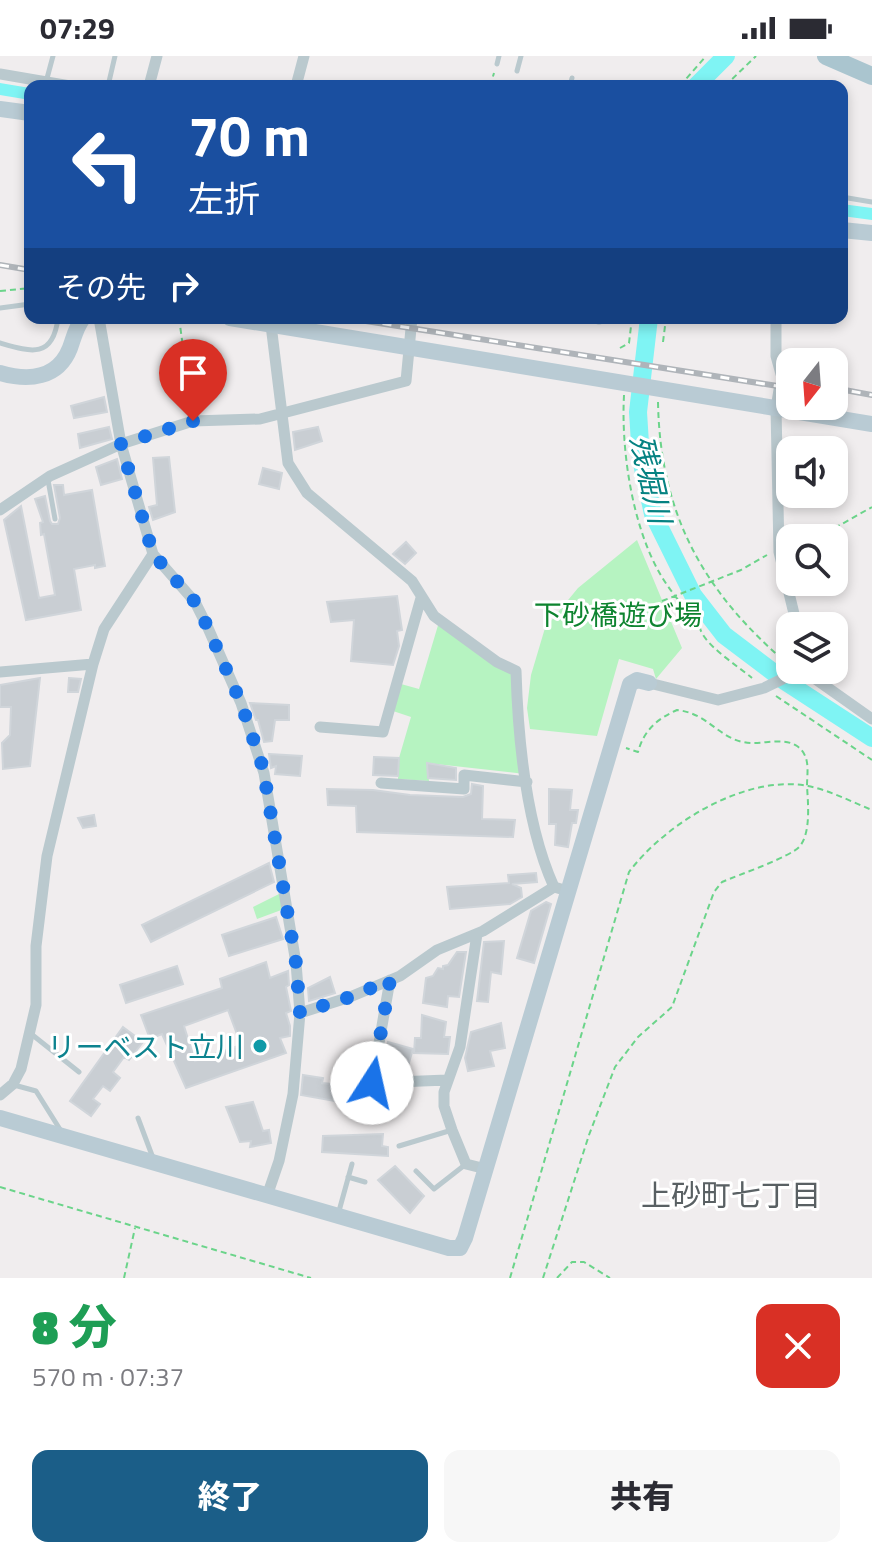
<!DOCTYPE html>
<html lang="ja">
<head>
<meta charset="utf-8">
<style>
	:root { --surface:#fff; --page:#f7f7f7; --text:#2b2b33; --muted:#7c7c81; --accent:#1b5e88 }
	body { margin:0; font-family:"Titillium Web","Noto Sans JP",sans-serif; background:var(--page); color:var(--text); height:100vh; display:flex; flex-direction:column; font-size:30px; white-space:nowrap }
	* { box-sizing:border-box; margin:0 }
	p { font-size:26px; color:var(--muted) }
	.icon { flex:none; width:44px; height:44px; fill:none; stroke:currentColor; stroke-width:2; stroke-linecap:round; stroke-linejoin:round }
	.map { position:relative; height:1222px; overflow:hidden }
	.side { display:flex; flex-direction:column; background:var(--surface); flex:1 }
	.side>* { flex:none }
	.banner { position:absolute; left:24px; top:24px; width:824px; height:244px; border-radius:16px; box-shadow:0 4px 12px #0003; background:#1a4fa0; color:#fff; overflow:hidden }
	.needle { width:52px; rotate:197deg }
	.fabs { position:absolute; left:776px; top:292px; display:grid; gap:16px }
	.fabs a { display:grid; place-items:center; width:72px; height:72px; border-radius:16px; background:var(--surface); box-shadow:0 4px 12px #0003; font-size:40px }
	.pin { position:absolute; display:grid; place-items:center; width:68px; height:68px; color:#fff; margin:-82px -34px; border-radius:50% 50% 50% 0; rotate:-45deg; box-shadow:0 0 8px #0007 }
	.pin .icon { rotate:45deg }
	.me { position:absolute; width:88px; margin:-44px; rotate:10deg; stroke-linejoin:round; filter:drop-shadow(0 0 6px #0008) }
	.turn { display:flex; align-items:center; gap:28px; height:168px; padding:0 32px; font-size:36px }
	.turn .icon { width:104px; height:104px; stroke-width:2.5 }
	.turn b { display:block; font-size:56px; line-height:68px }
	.then { display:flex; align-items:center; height:76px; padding:0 32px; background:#0003; gap:16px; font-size:30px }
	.round { display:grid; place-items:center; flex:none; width:84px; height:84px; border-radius:16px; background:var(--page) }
	.headline { display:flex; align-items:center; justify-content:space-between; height:136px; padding:0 32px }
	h1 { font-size:48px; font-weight:800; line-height:60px; color:#1e9e55 }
	.action { display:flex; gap:16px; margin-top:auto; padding:16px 32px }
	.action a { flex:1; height:92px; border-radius:16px; background:var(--accent); color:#fff; font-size:32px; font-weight:800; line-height:92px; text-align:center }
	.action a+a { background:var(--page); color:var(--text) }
	.status { display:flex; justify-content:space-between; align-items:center; height:56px; padding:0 40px; background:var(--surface); direction:ltr }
	.status svg { height:22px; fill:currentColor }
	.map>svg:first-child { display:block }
	.green { fill:#b6f3c1 }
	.water { fill:#7ff4f4 }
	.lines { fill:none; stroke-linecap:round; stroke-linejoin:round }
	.river { stroke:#7ff4f4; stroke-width:18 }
	.building { fill:#c9ced3; stroke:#d0d5da; stroke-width:2; fill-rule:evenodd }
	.path { stroke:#6bd48a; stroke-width:2; stroke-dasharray:6 4; stroke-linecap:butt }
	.lane { stroke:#bac9ce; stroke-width:5 }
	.street { stroke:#bac9ce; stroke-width:11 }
	.secondary { stroke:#b9cbd4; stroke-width:16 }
	.primary { stroke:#aac5cf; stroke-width:18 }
	.rail-casing { stroke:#afb4b9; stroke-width:6 }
	.rail { stroke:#fff; stroke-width:3; stroke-dasharray:9; stroke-linecap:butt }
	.route { stroke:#1a73e8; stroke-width:14; stroke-dasharray:0 25.2 }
	.culture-dot { fill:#0f9aa8; stroke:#fff; stroke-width:3 }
	.labels { text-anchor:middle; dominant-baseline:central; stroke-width:6; stroke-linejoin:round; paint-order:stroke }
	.park-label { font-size:28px; fill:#0e8430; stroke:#fff }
	.culture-label { font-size:28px; fill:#0d838f; stroke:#fff; text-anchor:end }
	.water-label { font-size:30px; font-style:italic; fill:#058282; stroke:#fff }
	.neighbourhood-label { font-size:30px; fill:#596063; stroke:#fff }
</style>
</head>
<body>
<div class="status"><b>07:29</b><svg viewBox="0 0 49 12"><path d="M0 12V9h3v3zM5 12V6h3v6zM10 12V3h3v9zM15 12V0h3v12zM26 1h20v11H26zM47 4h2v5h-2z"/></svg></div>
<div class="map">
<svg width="872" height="1222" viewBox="0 0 872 1222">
	<rect width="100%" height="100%" fill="#f0edee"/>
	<path class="green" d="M637,484L682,592L656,623L653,613L619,603L597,680L530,673L527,652L531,619L545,572L578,532Z
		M439,566L513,615L525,718L427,707L429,725L398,723L399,702L411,661L393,655L401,628L419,633Z
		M281,837L284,853L257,863L253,851Z"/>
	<path class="water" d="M0,27L30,32V44L0,39Z
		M842,148L872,152V164L842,160Z"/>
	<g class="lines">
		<path class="river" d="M696,30L726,0
			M649,262L638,356L641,403L653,458L693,539L724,579L786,626L872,682"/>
	</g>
	<path class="building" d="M104,341L107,356L74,362L71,350Z
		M109,371L112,383L80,392L78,378Z
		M318,371L322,385L295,394L293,376Z
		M169,401L175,456L153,464L149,451L157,449L153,402Z
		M117,403L122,423L101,429L96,411Z
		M263,412L282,417L279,433L259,428Z
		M54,429H63L64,439L92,434L105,510L95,512V509L74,513L81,554L26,564L4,464L21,450L39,542L55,539L44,478L41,479L40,467L43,466L35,443L45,440L50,465L52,468H58L60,462Z
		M406,486L416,497L405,508L393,498Z
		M397,540L402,574L397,575L399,590L393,609L351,605L354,564L331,566L327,546Z
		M40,622L30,710L3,713L2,687L10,679L11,651H0V629Z
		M69,622L81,623L78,636H68Z
		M250,647L289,649V664H275L272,685L264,686L258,664H256Z
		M269,698L302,700L300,720L275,718L276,710L271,712Z
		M374,701L399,702L398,720L373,719Z
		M427,707L456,712V724L428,722Z
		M472,728L483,730L482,763L515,764L513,781L357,776L356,750L328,749L327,733L373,734L410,739L463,741L471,738Z
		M549,733L572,734L570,754H578L576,767H572L568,791L555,789L556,768H549Z
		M94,759L96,770L83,772L78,762Z
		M269,807L274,826L151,886L142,869Z
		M536,817L537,826L512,828L521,832L522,841L510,848L450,853L447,831L509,827L508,819Z
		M546,846L551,848L534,907L517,902L531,855Z
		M276,861L283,883L229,900L222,879Z
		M504,885L501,918L491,916L488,946L477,945L484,886Z
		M457,896H466L459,941L448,940L447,951L423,947L426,922L433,920L438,912L443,913V910L448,909Z
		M266,906L270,922L288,915L289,929L286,931L291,955L286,957L290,970V980L280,982L286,997L186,1032L162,978L150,983L141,959L222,932L220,923ZM228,954L241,989L195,1005L184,970Z
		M177,910L183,928L126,947L120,929Z
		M330,921L335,937L309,945L308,932Z
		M422,959L446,966L444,981H450L448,998L414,997L415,982H421Z
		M501,967L505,992L490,995L494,1010L468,1015L465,1002L471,976Z
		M123,971L143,986L129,1004L124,1001L113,1016L120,1022L110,1035L103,1030L93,1043L100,1048L91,1060L70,1045Z
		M388,986L413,993L406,1017H382Z
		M303,1019L323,1022L322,1027L365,1031L371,1035H394V1043L400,1044L397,1056L301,1039Z
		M253,1046L263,1075L269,1074L271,1087L250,1091L251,1085L240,1086L226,1051Z
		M383,1078L382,1090L388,1091V1100L322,1096L323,1080Z
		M395,1110L424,1140L410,1157L378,1124Z"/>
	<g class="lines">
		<path class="path" d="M490,30L494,17
			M680,30L706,0
			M725,30L756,0
			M0,235L30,232
			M179,262L192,356
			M663,286L666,262
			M620,292L629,287L632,262
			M624,339C621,394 632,468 659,516C670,536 687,554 700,572C704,589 738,610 752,622
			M658,346C660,459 704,537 789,609
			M817,482L872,451
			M662,545L741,514L767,499
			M776,640L872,704
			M0,1131L311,1222
			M124,1222L135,1172
			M510,1222L629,816C665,768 745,718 808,730C829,734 852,746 872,754
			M543,1222L589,1079L615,1011L638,981L672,951L714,836L722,826C738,819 791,801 800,790C811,776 808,747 807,730C807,716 811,700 797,690C782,680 760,690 743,686C718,681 707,657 677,654C657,663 644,674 638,696L626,692
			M557,1222L572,1206H584L610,1222"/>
		<path class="lane" d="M497,8L499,0
			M517,15L521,0
			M46,26L53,0
			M108,30L115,0
			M570,30L572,22
			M842,141L872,146
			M0,252L30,248
			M0,287C31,296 53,303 58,262
			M48,424L55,463
			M30,977L79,1016
			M14,1029L36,1035L61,1075
			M138,1062L153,1102
			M399,1090L452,1074
			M416,1115L434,1133L466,1108
			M348,1121L365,1126
			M339,1155L352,1108"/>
		<path class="street" d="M0,18L70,30
			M149,30L157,0
			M296,30L304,0
			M99,262L121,388L153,498L195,546L208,572L241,647L264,717L296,907L300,957L293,1038L279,1105L267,1140
			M776,262V300L781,318
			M599,263L600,262
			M271,269L288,407L307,437L412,525L434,560L497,606L516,615C518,683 526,769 554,831L568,835
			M779,334L776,352L779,496L797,570
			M0,454L50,420L121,388L193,365L260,363L406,325L412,262
			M810,614L814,622L872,663
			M0,616L93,608
			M649,627L718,644L764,632L801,614
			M320,671L383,676L421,542
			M381,727L464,733V719L527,726
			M477,878L460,991L444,1036V1050L452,1074L466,1108L486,1113
			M390,924L372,1027L447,1024
			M300,957L350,941L400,920L437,894L483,875L554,831
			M0,1039L13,1028L21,1013L36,949V890L47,800L93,608L104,573L153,498"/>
		<path class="secondary" d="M0,53L30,57
			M842,174L872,177
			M230,262L872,368
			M0,317C28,325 58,323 70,292C74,281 76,271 83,262
			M0,1062L449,1192H460L465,1182L630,628L637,624L649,627"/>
		<path class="primary" d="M826,0L872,20"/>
		<g class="rail-casing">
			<path id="rail" d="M0,209L30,214
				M347,262L790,332
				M834,332L872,339"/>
		</g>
		<use href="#rail" class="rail"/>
	</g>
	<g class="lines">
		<path class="route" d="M193,365L121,388L153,498L195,546L208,572L241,647L263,712L296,907L300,957L350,941L390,924L372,1027"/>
	</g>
	<circle class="culture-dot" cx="260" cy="990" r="8"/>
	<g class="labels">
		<g class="park-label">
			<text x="618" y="558">下砂橋遊び場</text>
		</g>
		<g class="culture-label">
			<text x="244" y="990">リーベスト立川</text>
		</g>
		<g class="water-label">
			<text transform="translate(651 423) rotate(77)">残堀川</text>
		</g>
		<g class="neighbourhood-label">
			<text x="731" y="1139">上砂町七丁目</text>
		</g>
	</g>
</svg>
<div class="fabs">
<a><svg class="needle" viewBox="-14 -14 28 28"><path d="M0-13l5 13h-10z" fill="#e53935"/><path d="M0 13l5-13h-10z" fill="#7c7c81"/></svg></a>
<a><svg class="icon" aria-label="sound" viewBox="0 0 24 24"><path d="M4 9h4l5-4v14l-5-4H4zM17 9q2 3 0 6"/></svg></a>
<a><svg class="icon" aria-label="search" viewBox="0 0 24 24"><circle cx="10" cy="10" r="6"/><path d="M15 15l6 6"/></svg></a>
<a><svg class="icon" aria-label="layers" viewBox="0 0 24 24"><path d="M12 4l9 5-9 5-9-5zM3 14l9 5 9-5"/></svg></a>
</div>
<div class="pin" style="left:193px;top:365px;background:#d93025"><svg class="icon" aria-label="arrive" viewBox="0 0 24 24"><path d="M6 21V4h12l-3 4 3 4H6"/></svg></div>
<svg class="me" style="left:372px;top:1027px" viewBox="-20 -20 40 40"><circle r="19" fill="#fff"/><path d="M0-13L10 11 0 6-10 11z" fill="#1a73e8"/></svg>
<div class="banner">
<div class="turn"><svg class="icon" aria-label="left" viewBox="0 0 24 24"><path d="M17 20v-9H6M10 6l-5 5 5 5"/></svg><div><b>70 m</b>左折</div></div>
<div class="then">その先<svg class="icon" aria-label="right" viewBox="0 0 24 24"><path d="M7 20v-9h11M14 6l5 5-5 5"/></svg></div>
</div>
</div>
<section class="side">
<div class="headline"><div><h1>8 分</h1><p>570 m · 07:37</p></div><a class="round" style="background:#d93025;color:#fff"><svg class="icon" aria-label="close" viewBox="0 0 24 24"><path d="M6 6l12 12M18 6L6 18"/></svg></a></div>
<div class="action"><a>終了</a><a>共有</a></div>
</section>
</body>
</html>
